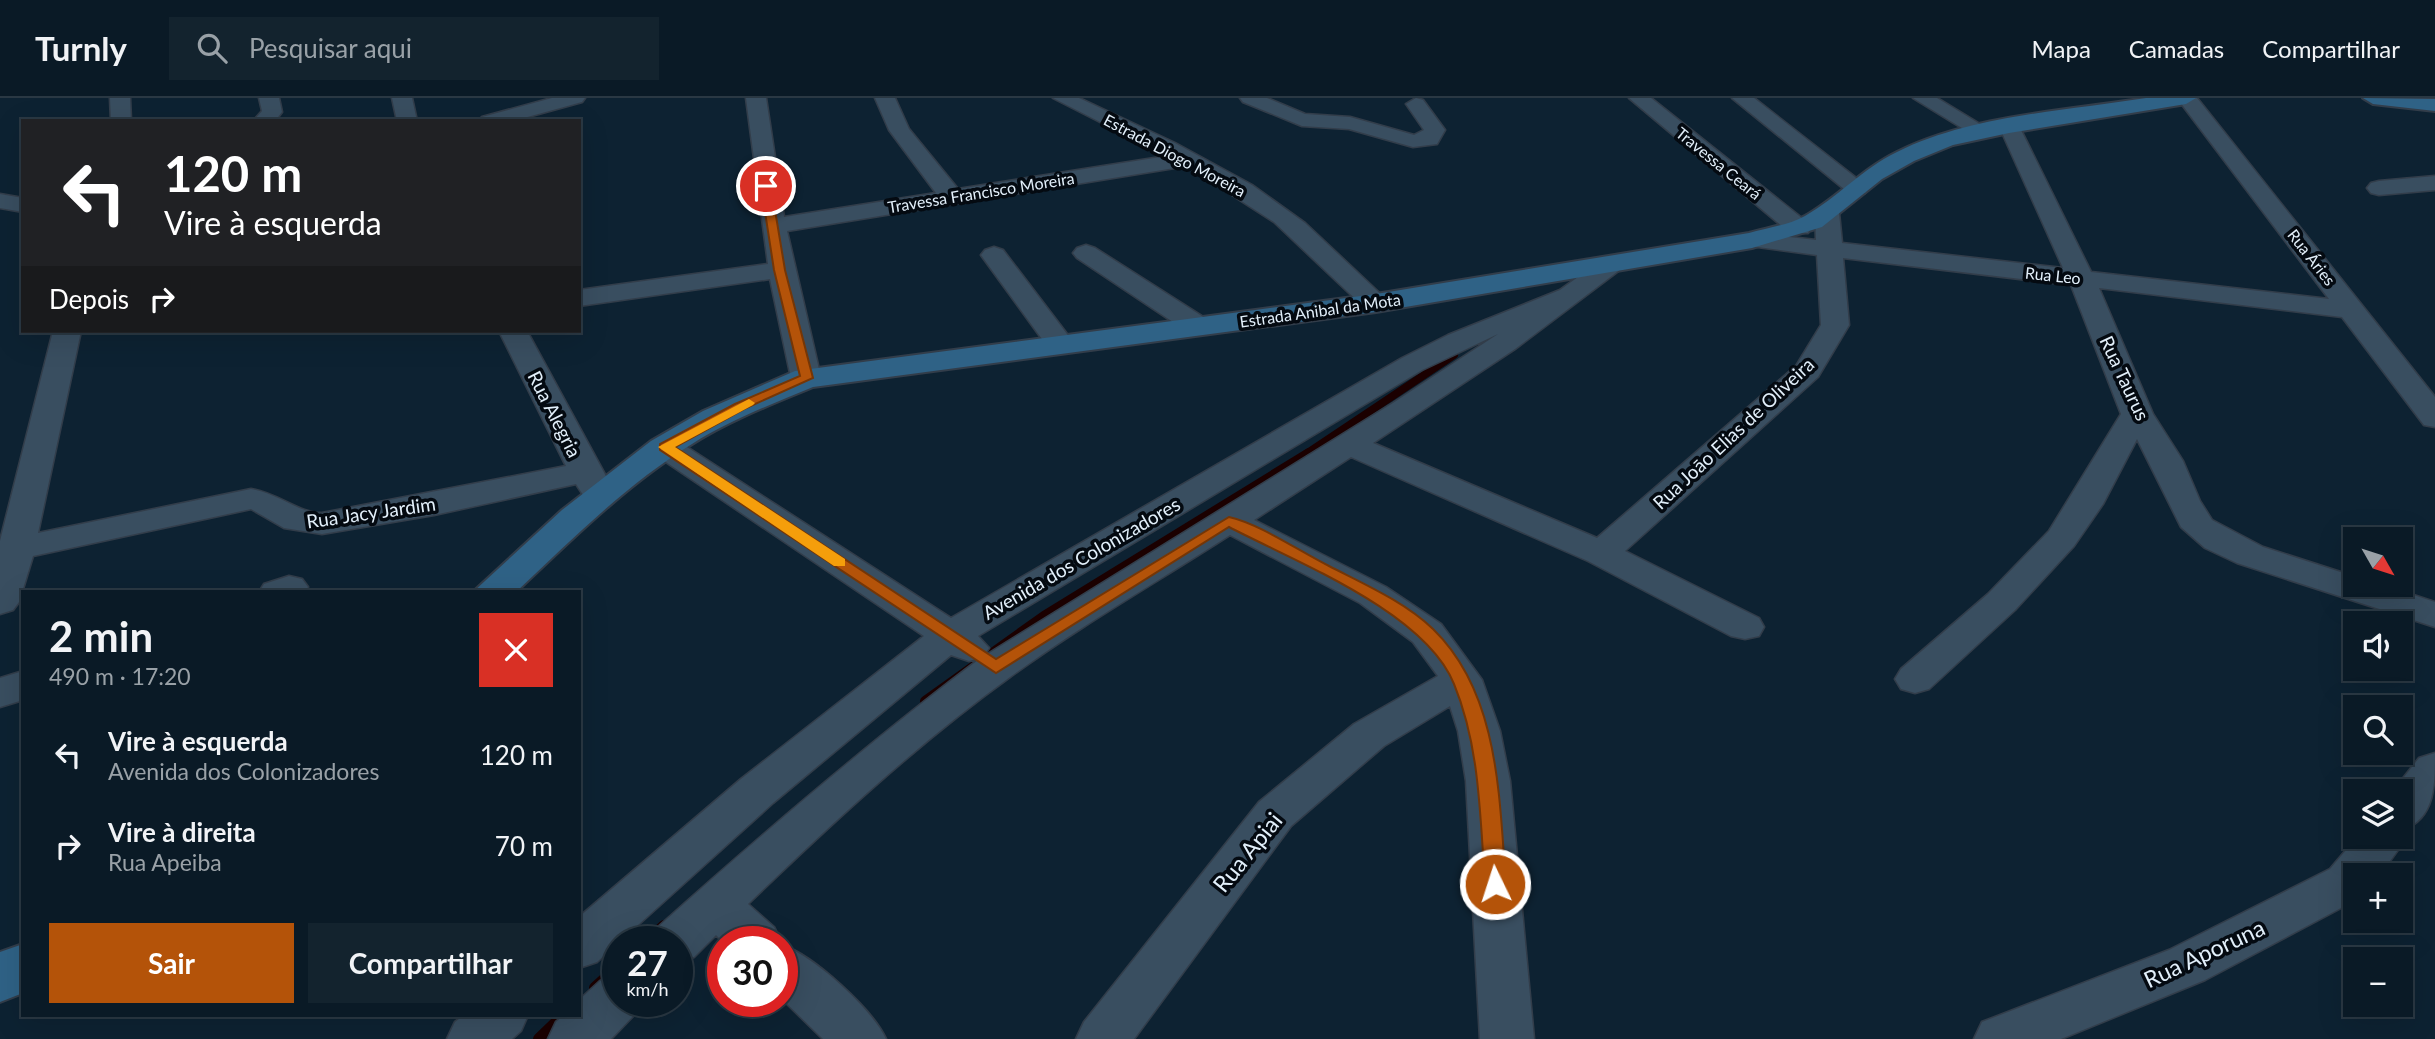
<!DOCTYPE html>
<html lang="pt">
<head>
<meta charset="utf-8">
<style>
	:root { --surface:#0a1a26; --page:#13232e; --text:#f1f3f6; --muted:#99a1a7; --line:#2a3843; --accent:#b45309 }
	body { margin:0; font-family:Lato,sans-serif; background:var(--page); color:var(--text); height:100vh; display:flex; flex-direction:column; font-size:26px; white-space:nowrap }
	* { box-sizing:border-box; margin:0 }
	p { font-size:23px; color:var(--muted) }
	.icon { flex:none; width:38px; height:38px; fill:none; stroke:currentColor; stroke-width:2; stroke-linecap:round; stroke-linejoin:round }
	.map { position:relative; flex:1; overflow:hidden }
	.details { position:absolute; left:21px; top:492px; width:560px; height:427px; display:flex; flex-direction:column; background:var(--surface); border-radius:0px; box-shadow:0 7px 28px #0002,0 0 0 2px var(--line) }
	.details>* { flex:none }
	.banner { position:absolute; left:21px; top:21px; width:560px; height:214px; border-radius:0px; box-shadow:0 7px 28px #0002,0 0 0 2px var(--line); background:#202124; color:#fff; overflow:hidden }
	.needle { width:46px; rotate:129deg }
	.tools { position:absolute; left:2343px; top:429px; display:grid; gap:14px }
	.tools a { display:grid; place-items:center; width:70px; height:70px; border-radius:0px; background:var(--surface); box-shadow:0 7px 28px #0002,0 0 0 2px var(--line); font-size:35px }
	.speed { position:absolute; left:602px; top:828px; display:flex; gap:14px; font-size:35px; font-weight:700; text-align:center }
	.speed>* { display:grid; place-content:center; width:91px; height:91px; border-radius:50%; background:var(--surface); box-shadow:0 7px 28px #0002,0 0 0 2px var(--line); line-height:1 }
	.speed small { font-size:18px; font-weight:400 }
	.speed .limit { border:10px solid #d22; background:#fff; color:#111 }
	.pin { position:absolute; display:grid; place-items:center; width:60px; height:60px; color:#fff; margin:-30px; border:4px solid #fff; border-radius:50%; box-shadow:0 2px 7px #0007 }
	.me { position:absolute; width:77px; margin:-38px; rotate:356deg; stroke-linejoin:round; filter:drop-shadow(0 0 5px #0008) }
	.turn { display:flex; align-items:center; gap:24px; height:147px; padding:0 28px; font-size:32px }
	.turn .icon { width:91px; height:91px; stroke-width:2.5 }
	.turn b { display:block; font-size:49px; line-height:60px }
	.then { display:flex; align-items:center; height:66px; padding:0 28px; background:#0003; gap:14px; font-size:26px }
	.round { display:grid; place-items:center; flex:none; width:74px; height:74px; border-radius:0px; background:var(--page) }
	.headline { display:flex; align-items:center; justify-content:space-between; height:119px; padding:0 28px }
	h1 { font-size:42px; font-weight:700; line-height:52px }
	.primary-button { display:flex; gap:14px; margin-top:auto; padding:14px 28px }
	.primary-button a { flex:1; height:80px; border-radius:0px; background:var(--accent); color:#fff; font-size:28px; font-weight:700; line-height:80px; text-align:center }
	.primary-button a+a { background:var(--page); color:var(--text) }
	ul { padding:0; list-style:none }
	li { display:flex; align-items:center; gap:21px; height:91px; padding:0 28px }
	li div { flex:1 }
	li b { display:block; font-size:26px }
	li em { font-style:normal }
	header { display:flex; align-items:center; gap:42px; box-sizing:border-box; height:98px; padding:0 35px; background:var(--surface); border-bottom:2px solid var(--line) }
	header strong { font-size:33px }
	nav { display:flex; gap:38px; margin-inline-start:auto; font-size:24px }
	.search { width:490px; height:63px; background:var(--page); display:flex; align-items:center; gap:18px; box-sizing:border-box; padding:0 24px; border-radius:0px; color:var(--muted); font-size:26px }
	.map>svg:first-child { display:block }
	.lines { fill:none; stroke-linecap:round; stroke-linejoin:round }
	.stream-far2 { stroke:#1b0000; stroke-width:8 }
	.stream-far1 { stroke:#1b0000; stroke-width:10 }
	.stream { stroke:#1b0000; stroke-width:12 }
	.street-casing { stroke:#323d4a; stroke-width:3 }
	.secondary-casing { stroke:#323d4a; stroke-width:4 }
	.street { fill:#394e60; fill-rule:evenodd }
	.secondary { fill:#2f6286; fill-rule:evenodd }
	.route { fill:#b45309; stroke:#753606; stroke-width:2 }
	.slow { fill:#f59e0b }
	.labels { text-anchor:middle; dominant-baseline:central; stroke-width:7; stroke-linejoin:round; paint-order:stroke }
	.far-street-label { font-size:16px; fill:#e2effa; stroke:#040a11 }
	.street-label { font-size:19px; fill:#e2effa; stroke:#040a11 }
	.near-street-label { font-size:23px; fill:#e2effa; stroke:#040a11 }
</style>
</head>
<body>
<header>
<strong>Turnly</strong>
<div class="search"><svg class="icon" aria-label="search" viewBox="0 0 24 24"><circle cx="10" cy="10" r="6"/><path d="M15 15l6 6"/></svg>Pesquisar aqui</div>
<nav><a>Mapa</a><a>Camadas</a><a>Compartilhar</a></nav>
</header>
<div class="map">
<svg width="2435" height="941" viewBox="0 0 2435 941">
	<rect width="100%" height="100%" fill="#0d2232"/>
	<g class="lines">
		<path class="stream-far2" d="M1306,356L1454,257"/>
		<path class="stream-far1" d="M925,603L1044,518L1309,355"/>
		<path class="stream" d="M647,844L664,828
			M595,890L618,869
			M539,941L564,917"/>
		<g class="street-casing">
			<path id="street" d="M110,0H130L131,23H111Z
				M259,0H279L282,14L275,23H253L262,13Z
				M392,0H412L417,23H397Z
				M552,0H585L582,4L513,23H479L482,19Z
				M746,0H766L784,119L936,95L889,32L875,0H895L909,31L958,91L1167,58L1053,0H1079L1175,45L1252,87L1305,125L1390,205L1386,211H1366L1274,124L1187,68L787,133L821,280L817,286L806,289L795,286L791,280L770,181L579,208V192L768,166Z
				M1240,0H1267L1305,16L1350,19L1414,37L1424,32L1406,6L1416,0L1423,2L1445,32L1437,46L1413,49L1349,31L1302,28L1243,4Z
				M1629,0H1651L1808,125L1811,130L1808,135H1790Z
				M1732,0H1754L1869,90L1865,95H1849Z
				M1913,0H1937L1993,34L1989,38H1975Z
				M2177,0H2197L2435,299V329L2424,327L2342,219L2099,190L2153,316L2183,363L2200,403L2212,422L2263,449L2356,479V486H2380L2435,504V529L2237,465L2205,450L2181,429L2137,341L2103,406L2074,448L2015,512L1929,591L1915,595L1901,591L1895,581L1901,571L1988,496L2049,433L2121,316L2071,187L1843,160L1849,227L1818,279L1625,453L1759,520L1764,529L1759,538L1745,541L1731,538L1588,463L1351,359L1254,422L1386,489L1441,526L1482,582L1500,633L1510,683L1534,941H1480L1466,683L1458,633L1450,608L1384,648L1291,728L1134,941H1076L1084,924L1259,704L1354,626L1438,578L1413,544L1360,505L1230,437C1157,484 1080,528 1010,579C917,646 831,726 748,806L774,829L781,844H723L716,837L694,859L677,864V844H651L658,829C763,735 869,644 982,559L969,563L951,557L773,705L597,864L579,870V819L741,681L924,538L654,356L649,349L654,342L665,339L676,342L951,520L1402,260L1448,237L1560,192L1603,161H1621L1625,166L1621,171L1515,251L1373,345L1597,440L1796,268L1821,227L1817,157L1743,147L1740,142L1743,137L1752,135L1816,142L1815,115L1819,110H1835L1839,115L1842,145L2063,170L1999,28L2002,24H2016L2019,28L2091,174L2329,201ZM1498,236L1393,305L983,559L989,550L978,538L1422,272Z
				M2435,78V92L2379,97L2371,95L2367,90L2371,85L2379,83Z
				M0,96L23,100V114L0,110Z
				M1086,147L1095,150L1208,222L1212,228L1208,234L1198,236L1188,234L1077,160L1073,155L1077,150Z
				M994,149L1003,152L1070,240L1074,246L1070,252L1060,255L1050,252L981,157L985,152Z
				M53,233H81L38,435L251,391C278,395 300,416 322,415L566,368L499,233H527L614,393L609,400L597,403L585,400L576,386L434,417L322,436L284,430L251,411L33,458L19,504L13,512L0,516V443Z
				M289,478L302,481L308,489L305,494H259L264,486Z
				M23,573V602L0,609V580Z
				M2435,655C2435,686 2435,720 2404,731L2408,738L2380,777H2356V802L2205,882L2061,941H1974L1982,924L2169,852L2330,771L2358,738H2401V693H2393L2419,660Z
				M782,847C814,858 872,911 886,941H823L782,901Z
				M618,877V903H642L636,915L611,941H548L556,924L564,917H579V902L600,883Z
				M464,917H528L521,933L512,941H447L455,924Z"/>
		</g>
		<g class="secondary-casing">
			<path id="secondary" d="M2146,0H2196L2186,6L2009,35L1953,47L1914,63L1882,81L1822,129L1752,150L1376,214L813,289C772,306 730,322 692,346C627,386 571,442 516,494H473L562,412L651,343L703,313L795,273L1376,196L1749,135C1766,130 1789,127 1805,118C1838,99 1862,71 1897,54C1972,17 2065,13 2146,0Z
				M2363,0L2435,1V13L2373,6Z
				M23,846V895L0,904V854Z"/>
		</g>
		<use href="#street" class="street"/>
		<use href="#secondary" class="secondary"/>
	</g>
	<path class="route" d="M766,85L771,88L785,172L813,280L744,311L675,349L996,561L1229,419C1260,426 1299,453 1329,468C1364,486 1405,504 1433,531C1500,596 1499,700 1506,786L1503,792H1488L1485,786C1480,719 1480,649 1454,586C1425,514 1296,464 1229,429L996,575L660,352V346L735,306L800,278L774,172L761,88Z"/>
	<path class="slow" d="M749,301L755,305L753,307L675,349L845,461V468H834L658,349Z"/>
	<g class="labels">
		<g class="far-street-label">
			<text transform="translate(1175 57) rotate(28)">Estrada Diogo Moreira</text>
			<text transform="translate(1719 65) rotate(39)">Travessa Ceará</text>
			<text transform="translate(981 94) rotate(-9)">Travessa Francisco Moreira</text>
			<text transform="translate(2312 159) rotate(52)">Rua Áries</text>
			<text transform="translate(2053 177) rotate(6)">Rua Leo</text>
			<text transform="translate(1320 212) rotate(-8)">Estrada Anibal da Mota</text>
		</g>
		<g class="street-label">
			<text transform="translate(2125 280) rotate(65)">Rua Taurus</text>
			<text transform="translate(555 316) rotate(63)">Rua Alegria</text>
			<text transform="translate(1733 335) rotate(-43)">Rua Joāo Elias de Oliveira</text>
			<text transform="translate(371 414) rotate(-8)">Rua Jacy Jardim</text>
			<text transform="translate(1081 460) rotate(-30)">Avenida dos Colonizadores</text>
		</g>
		<g class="near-street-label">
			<text transform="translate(1247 754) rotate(-51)">Rua Apiai</text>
			<text transform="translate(2204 855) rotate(-25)">Rua Aporuna</text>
		</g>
	</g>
</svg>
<div class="tools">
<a><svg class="needle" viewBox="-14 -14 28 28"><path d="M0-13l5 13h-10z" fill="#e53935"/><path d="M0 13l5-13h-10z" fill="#99a1a7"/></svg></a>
<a><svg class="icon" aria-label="sound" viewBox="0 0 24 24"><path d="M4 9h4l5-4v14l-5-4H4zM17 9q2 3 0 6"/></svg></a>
<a><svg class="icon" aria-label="search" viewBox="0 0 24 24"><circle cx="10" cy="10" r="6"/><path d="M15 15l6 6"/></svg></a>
<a><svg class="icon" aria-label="layers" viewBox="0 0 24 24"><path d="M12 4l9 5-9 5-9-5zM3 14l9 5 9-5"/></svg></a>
<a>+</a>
<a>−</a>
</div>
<div class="speed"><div>27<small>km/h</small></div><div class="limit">30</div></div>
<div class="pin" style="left:766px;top:88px;background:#d93025"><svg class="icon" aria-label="arrive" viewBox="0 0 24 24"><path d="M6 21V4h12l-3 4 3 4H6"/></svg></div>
<svg class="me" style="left:1495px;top:786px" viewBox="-20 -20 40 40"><circle r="17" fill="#b45309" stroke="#fff" stroke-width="3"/><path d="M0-11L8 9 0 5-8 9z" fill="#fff"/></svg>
<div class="banner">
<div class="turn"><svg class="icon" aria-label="left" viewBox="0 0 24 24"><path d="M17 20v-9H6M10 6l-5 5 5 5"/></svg><div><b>120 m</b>Vire à esquerda</div></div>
<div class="then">Depois<svg class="icon" aria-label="right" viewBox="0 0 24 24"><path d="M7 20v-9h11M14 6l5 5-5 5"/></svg></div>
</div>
<section class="details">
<div class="headline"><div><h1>2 min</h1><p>490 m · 17:20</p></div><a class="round" style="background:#d93025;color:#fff"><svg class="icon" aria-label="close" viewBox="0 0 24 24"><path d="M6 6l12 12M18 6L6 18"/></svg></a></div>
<ul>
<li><svg class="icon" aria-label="left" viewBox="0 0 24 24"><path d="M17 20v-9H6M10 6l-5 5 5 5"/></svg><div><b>Vire à esquerda</b><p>Avenida dos Colonizadores</p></div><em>120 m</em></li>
<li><svg class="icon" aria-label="right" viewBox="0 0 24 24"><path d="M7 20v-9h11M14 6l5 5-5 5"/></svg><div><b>Vire à direita</b><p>Rua Apeiba</p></div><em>70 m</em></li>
</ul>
<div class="primary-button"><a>Sair</a><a>Compartilhar</a></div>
</section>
</div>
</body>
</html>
